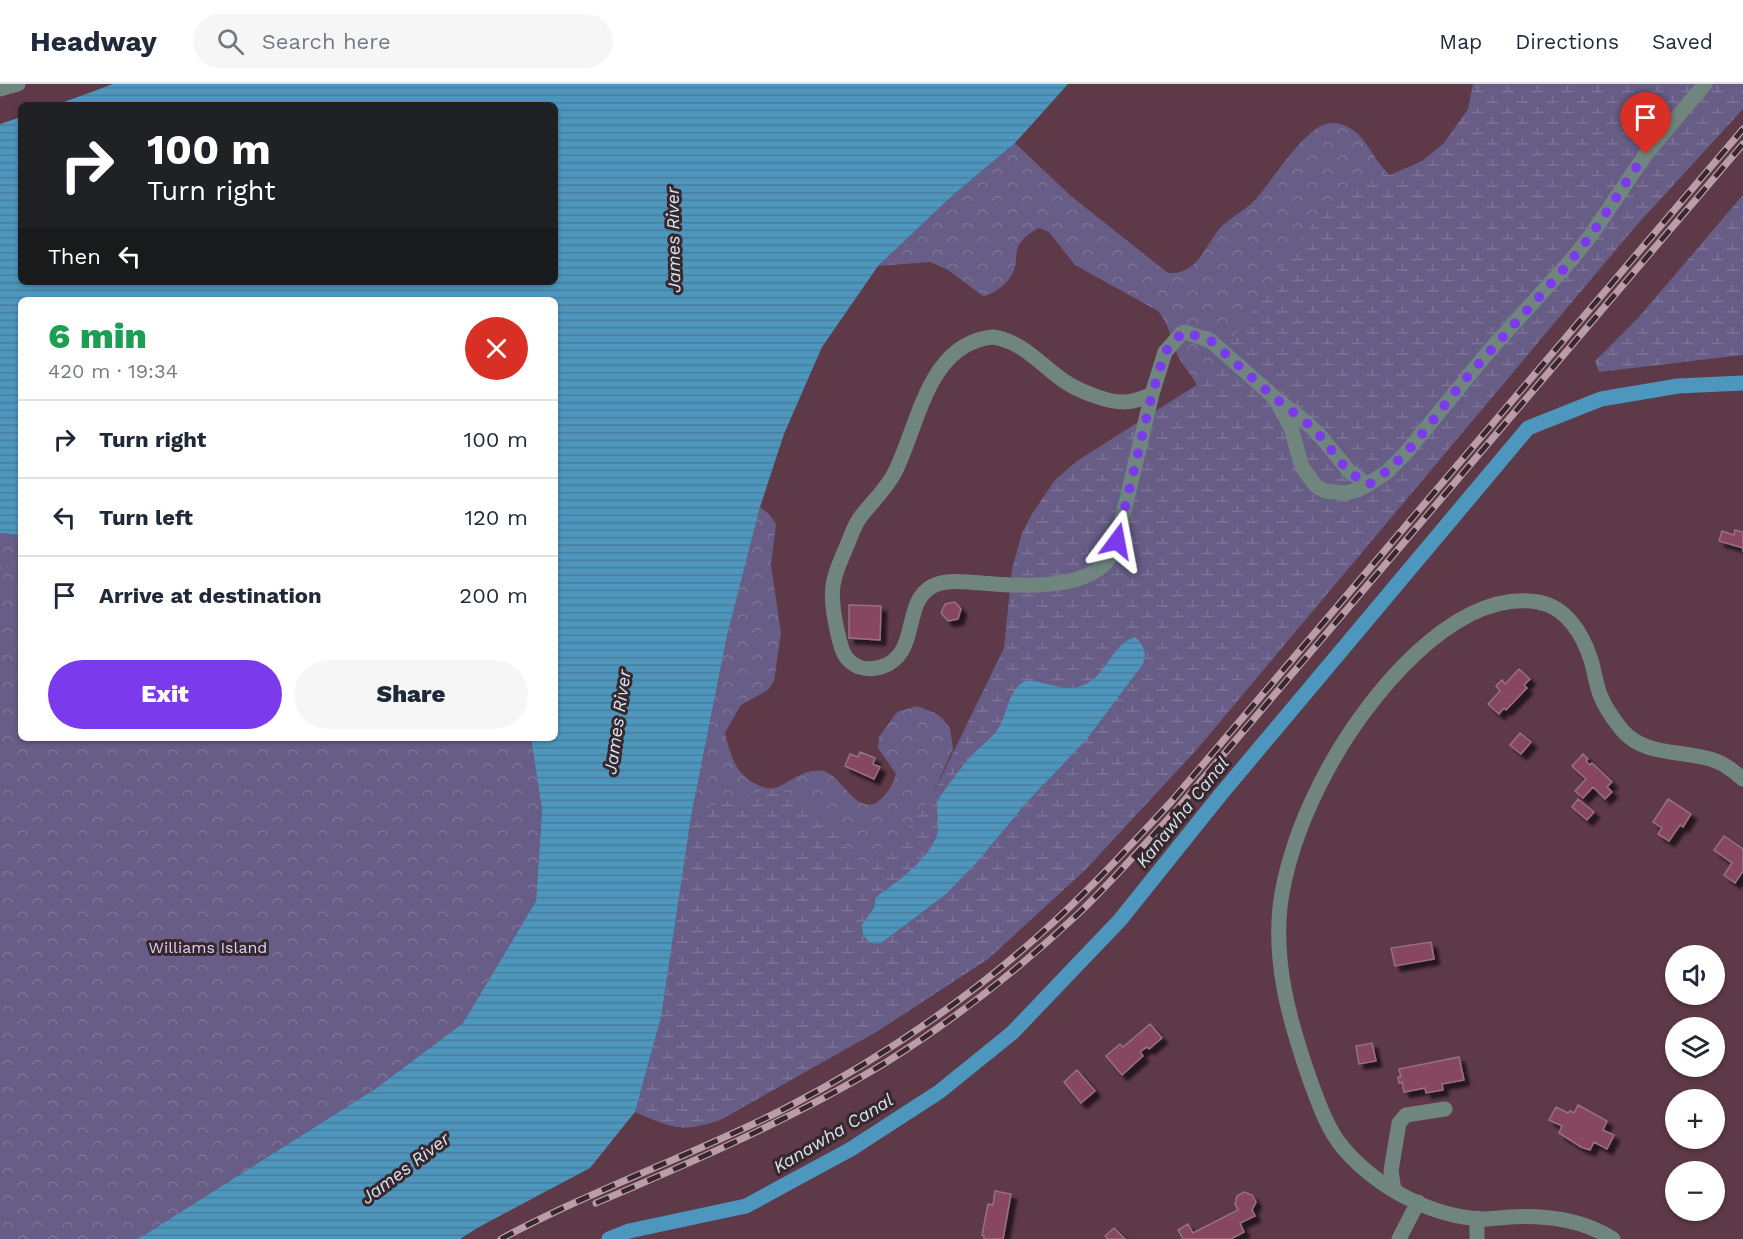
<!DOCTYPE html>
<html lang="en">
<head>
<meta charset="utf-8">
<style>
	:root { --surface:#fff; --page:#f6f6f7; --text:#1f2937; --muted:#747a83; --line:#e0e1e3; --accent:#7c3aed }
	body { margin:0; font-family:"Work Sans",sans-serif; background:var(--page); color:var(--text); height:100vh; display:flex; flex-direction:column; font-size:22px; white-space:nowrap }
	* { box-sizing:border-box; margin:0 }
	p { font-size:20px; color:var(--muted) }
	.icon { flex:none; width:33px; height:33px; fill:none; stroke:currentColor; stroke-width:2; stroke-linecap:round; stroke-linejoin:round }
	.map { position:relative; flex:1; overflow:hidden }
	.sheet { position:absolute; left:18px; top:213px; width:540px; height:444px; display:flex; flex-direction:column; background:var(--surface); border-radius:9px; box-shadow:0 2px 4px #0004 }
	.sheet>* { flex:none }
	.hud { position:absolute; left:18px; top:18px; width:540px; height:183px; border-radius:9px; box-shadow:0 2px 4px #0004; background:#202124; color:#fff; overflow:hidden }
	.tools { position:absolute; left:1665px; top:861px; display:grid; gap:12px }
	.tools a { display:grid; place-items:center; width:60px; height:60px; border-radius:50%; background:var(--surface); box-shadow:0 2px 4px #0004; font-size:30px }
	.pin { position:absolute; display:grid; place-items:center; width:51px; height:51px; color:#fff; margin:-62px -26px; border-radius:50% 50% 50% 0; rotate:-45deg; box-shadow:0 0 6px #0007 }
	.pin .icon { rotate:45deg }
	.me { position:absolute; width:66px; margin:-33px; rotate:13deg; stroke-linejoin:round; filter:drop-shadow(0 0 4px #0008) }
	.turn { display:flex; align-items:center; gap:21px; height:126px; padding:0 30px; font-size:27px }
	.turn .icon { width:78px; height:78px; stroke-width:2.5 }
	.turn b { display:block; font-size:42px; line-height:51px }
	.then { display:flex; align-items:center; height:57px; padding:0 30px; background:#0003; gap:12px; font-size:22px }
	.round { display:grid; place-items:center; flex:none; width:63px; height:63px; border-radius:32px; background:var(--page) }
	.overview { display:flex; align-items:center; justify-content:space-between; height:102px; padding:0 30px }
	h1 { font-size:36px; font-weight:800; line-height:45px; color:#1e9e55 }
	.cta { display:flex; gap:12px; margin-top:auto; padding:12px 30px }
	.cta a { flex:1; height:69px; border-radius:36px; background:var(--accent); color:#fff; font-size:24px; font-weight:800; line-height:69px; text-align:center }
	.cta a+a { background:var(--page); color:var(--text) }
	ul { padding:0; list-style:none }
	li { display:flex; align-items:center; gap:18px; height:78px; padding:0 30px; border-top:2px solid var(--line) }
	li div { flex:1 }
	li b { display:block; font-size:22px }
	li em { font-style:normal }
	header { display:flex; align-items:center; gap:36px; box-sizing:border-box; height:84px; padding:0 30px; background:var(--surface); border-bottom:2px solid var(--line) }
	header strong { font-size:28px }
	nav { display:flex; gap:33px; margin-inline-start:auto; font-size:21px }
	.search { width:420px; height:54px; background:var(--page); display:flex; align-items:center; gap:15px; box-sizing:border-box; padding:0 21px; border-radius:33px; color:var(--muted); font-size:22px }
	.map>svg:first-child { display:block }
	.forest { fill:url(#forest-crowns) }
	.wetland { fill:url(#wetland-marsh) }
	.water { fill:url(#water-rules) }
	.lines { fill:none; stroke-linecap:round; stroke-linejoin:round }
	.canal { stroke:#4d96be; stroke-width:15 }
	.building { fill:#874661; stroke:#99707f; stroke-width:1.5; filter:url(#shadow) }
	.path { stroke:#8b6a77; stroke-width:2; stroke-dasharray:1.5 4.5; stroke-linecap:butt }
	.minor { stroke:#71857f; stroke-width:15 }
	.rail-casing { stroke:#b99da7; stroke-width:7 }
	.rail { stroke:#38272d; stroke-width:4.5; stroke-dasharray:14; stroke-linecap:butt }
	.route { stroke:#7c3aed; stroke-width:10; stroke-dasharray:0 18 }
	.labels { text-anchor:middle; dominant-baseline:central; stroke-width:6; stroke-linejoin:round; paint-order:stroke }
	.park-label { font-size:16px; fill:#dad3f7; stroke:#38272d }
	.water-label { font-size:18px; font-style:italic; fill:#d4e6f1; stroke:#38272d }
</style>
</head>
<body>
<header>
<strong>Headway</strong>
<div class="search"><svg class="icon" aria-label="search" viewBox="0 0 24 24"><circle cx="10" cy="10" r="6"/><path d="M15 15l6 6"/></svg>Search here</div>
<nav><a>Map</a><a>Directions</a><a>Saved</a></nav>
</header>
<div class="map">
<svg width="1743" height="1155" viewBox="0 0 1743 1155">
	<defs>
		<pattern id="forest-crowns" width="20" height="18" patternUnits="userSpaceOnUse" patternTransform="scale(1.5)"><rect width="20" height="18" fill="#675d87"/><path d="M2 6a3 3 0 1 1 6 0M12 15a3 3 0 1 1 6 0" fill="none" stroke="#7d7498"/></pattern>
		<pattern id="wetland-marsh" width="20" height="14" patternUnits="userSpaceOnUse" patternTransform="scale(1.5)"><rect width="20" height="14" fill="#675d87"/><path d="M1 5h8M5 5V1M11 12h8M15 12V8" fill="none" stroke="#7d7498"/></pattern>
		<pattern id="water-rules" width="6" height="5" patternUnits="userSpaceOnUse" patternTransform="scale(1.5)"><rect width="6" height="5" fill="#4d96be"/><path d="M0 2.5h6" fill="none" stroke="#4c7c99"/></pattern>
		<filter id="shadow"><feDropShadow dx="5.5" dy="5.5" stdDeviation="1.5" flood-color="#0009"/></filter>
	</defs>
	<rect width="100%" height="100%" fill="#5e3948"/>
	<path class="forest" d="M1743,0V13L1197,665L1086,785L988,875L876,948L720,1036C679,1049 674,1044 635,1028L661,933L691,733L727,552L760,423L770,431L776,440L771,481L781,549L774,597L768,606L741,621L725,649C730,670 736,692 758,701C766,705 771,706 780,702C794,695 806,684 823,687C842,690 858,738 882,714C889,707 893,700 896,690L878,664L879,653L897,628L917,622L935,629L943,635L950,644L953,665L931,714L775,959L1200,311C1197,295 1186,287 1179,274C1171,258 1170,241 1158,227L1075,181L1049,148L1039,144C1031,148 1023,153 1018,163C1015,170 1017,179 1014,186C1009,199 995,210 983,212L948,186L930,178L878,182L952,112L1015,59L1071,112L1168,189C1200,191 1204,160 1223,141C1232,133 1243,127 1252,119C1272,100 1307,35 1335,39C1366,43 1370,75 1390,91C1395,95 1404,98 1410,101Z
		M0,449L21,451V654H531L542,726L536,817L463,939L375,1005L138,1155H0Z"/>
	<path class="wetland" d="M1473,0H1743V25L1635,143L1197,665L1086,785L988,875L876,948L720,1036C679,1049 674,1044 635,1028L661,933L691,733L718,720L768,705L782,707L802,715L829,735L851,770L861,778L874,779L885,773L931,714L1004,564L1012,485L1022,449L1032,430L1055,396L1077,377L1198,300L1247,236L1281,183L1316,135L1366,91H1390L1422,77L1444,59L1468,25Z
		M1743,111V271L1599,288L1595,277L1638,234Z"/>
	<path class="water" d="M113,0H1068L1015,59L952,112L878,182L822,263L784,350L760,423L727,552L691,733L661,933L635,1028L590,1084L479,1143L460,1155H138L375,1005L463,939L536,817L542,726L531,654H555V216H21V451L0,449V40L21,33V198H555V21H56Z
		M1135,553C1144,562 1147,568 1143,580L1086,656L1026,719L977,778L946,810L880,860L870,859L863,851L862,841L874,824L876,813C898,797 922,781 935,756C942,743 934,729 939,715C941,710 946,705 949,700C957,690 964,680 972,671C981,662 991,655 998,645C1008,630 1008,601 1029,596C1040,598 1060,604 1071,604C1107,601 1107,562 1135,553Z"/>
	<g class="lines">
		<path class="canal" d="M609,1155L629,1147L746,1122L851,1065L939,1008L1012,949L1120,836L1221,710L1528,344L1601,315L1678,302L1743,299"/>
	</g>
	<path class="building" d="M1735,446L1743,448V468V464L1719,457L1722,447L1734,451Z
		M955,518L961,525L958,535L948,537L941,529L945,520Z
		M849,521L881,522L880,556L849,554Z
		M1519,585L1530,595L1524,601L1527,604L1506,626L1504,624L1499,630L1488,620L1500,607L1496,602L1502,596L1505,600Z
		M1520,649L1531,658L1521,670L1510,661Z
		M860,668L875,674L873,680L880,683L874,695L845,682L850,670L858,673Z
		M1583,670L1588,675L1586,677L1590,681L1592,679L1612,698L1607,703L1612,708L1605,715L1593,703L1583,714L1575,707L1586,695L1572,682Z
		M1578,715L1594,728L1587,736L1572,723Z
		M1668,715L1691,730L1683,743L1680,741L1669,757L1658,750L1662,744L1653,738Z
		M1724,752L1743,765V787L1735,799L1724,791L1732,779L1714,766Z
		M1431,858L1434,875L1395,882L1391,864Z
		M1150,940L1162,954L1149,965L1147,963L1140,968L1143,972L1122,991L1106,972L1120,960L1123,963Z
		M1372,959L1376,977L1359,980L1356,962Z
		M1459,973L1464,996L1442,1000L1443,1006L1426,1009L1425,1004L1404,1008L1402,998L1399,999L1398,993H1401L1399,985Z
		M1077,986L1095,1007L1081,1019L1064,998Z
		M1578,1021L1607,1037L1603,1046L1614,1051L1607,1065L1594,1058L1590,1066L1581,1063L1559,1049L1562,1042L1549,1036L1556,1023L1568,1029L1570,1027L1574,1029Z
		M995,1107L1011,1110L1003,1155H984V1152L982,1151L988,1120L993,1121Z
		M1244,1108L1252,1111L1256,1118L1252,1126L1255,1132L1240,1139L1244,1148L1231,1155H1183L1178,1146L1188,1140L1193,1149L1238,1126L1235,1120L1237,1112Z
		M1114,1144L1125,1155H1108L1105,1152Z"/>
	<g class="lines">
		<path class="path" d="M0,484L21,480"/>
		<path class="minor" d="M0,5L18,0
			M993,253C1022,257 1041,281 1064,297C1074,304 1086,309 1098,313C1118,320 1132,320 1152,310L1117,457C1114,463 1111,471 1107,477C1083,507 1015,502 981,499C965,498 942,494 928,505C903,524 919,571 881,583C874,585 865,585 859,583C842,576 841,562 837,546C828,505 832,496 848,459C852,449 855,439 862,431C873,417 887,404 895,388C919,340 928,259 993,253Z
			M1152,310L1165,268L1181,250L1185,248L1211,257L1275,314L1307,339L1322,354L1349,387L1368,401
			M1275,314L1291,344L1302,383L1316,402L1325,407L1346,409L1358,406L1386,389L1405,370L1489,267L1573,174L1591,151L1646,70L1705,0
			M1394,1106L1391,1087L1399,1039L1406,1031L1445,1025
			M1477,1134V1155
			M1399,1155L1418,1118
			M1613,1155C1582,1135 1545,1131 1509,1133C1500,1134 1492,1135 1483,1135C1432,1133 1378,1104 1344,1065C1327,1045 1319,1020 1310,996C1289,936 1271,873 1282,809C1290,765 1307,723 1329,683C1365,617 1452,504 1538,518C1567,523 1583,551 1591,576C1595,589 1596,602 1601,613C1606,625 1614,636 1622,646C1646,674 1685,665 1716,677C1726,681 1735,688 1743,695"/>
		<g class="rail-casing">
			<path id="rail" d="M596,1119C694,1077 793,1035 885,979C954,936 1019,885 1078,830C1113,796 1145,760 1178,724L1743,60
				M501,1155C592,1106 690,1072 782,1026C873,979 960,921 1037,853C1085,811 1128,764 1171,718L1743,45"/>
		</g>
		<use href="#rail" class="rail"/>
	</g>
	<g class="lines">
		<path class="route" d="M1117,457L1152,310L1165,268L1181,250L1185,248L1211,257L1275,314L1307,339L1322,354L1348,387L1368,401C1408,375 1433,334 1463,298C1502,252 1544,210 1581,164C1605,134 1623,100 1646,70"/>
	</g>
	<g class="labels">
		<g class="park-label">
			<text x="208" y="863">Williams Island</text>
		</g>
		<g class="water-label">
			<text transform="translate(673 156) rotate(-91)">James River</text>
			<text transform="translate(617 638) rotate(-82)">James River</text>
			<text transform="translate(1182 728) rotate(-51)">Kanawha Canal</text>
			<text transform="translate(833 1049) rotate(-31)">Kanawha Canal</text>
			<text transform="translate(405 1084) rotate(-37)">James River</text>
		</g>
	</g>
</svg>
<div class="tools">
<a><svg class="icon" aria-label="sound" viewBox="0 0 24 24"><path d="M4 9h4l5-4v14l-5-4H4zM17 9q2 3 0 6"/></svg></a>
<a><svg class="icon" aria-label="layers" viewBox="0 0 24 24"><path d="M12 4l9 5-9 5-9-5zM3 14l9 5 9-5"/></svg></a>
<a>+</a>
<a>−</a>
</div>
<div class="pin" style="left:1646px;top:70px;background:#d93025"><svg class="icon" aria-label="arrive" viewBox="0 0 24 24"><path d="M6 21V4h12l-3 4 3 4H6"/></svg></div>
<svg class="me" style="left:1117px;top:457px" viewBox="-20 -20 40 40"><path d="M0-17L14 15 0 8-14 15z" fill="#7c3aed" stroke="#fff" stroke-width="4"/></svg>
<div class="hud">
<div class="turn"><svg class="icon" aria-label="right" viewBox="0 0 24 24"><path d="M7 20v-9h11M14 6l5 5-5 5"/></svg><div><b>100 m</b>Turn right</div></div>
<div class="then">Then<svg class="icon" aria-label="left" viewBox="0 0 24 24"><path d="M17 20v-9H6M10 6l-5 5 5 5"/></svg></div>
</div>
<section class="sheet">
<div class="overview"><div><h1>6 min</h1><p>420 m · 19:34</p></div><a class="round" style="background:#d93025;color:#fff"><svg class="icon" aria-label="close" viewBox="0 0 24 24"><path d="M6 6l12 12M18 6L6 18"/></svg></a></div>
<ul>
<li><svg class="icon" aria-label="right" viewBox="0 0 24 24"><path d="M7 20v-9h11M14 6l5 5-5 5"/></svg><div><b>Turn right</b></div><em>100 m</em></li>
<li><svg class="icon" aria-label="left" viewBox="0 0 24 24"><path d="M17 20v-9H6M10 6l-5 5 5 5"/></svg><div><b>Turn left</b></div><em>120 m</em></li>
<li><svg class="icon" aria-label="arrive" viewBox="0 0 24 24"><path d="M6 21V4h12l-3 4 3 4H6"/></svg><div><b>Arrive at destination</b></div><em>200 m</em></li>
</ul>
<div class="cta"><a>Exit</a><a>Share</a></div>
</section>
</div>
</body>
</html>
